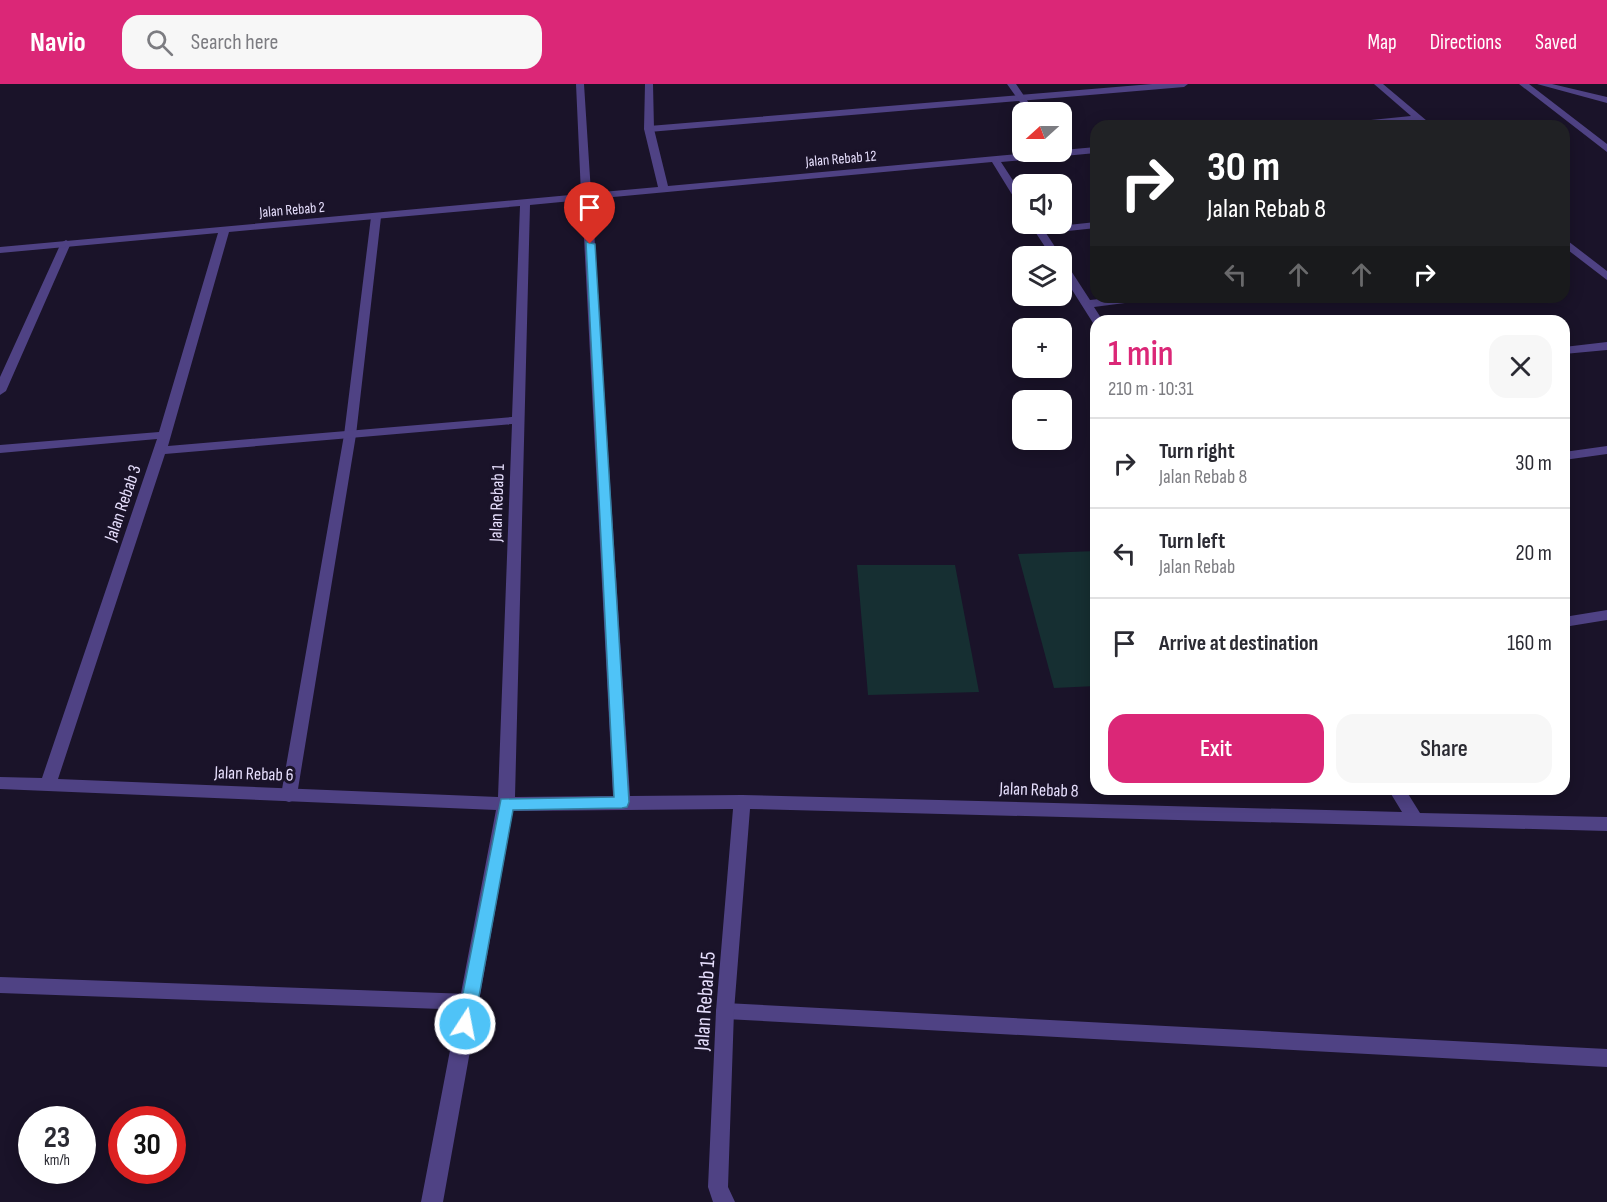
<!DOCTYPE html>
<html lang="en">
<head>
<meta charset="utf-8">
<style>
	:root { --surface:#fff; --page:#f7f7f7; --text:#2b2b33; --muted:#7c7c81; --line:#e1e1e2; --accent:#db2777 }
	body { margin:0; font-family:"Sofia Sans Condensed",sans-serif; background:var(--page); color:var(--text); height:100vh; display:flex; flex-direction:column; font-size:22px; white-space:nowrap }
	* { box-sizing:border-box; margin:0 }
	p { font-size:20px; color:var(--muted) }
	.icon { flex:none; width:33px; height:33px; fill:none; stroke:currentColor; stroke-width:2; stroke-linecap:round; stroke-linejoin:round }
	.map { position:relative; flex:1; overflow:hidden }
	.sheet { position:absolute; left:1090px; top:231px; width:480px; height:480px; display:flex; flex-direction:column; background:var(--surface); border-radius:18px; box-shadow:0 3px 15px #0003 }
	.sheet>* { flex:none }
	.guide { position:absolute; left:1090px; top:36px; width:480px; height:183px; border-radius:18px; box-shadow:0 3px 15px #0003; background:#202124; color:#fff; overflow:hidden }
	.needle { width:39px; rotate:249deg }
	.controls { position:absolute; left:1012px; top:18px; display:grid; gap:12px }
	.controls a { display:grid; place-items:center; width:60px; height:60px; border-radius:12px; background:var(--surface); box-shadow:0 3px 15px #0003; font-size:30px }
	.speed { position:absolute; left:18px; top:1022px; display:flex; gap:12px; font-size:30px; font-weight:700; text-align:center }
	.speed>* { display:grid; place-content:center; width:78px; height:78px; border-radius:50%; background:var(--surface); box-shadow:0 3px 15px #0003; line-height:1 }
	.speed small { font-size:15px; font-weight:400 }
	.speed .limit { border:9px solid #d22; background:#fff; color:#111 }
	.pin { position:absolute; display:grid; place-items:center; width:51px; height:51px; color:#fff; margin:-62px -26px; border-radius:50% 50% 50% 0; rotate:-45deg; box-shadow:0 0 6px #0007 }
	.pin .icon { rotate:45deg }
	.me { position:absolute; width:66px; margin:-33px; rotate:11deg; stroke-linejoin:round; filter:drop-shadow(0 0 4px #0008) }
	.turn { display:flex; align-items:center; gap:21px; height:126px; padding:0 18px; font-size:27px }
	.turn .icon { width:78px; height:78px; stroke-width:2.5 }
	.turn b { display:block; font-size:42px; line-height:51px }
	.lanes { display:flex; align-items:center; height:57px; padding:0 18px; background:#0003; justify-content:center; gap:30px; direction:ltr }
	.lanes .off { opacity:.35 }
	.round { display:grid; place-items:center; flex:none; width:63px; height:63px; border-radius:18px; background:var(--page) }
	.headline { display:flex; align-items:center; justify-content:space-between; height:102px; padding:0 18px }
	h1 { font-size:36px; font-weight:600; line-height:45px; color:var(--accent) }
	.button { display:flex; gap:12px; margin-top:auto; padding:12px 18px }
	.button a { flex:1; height:69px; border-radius:18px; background:var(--accent); color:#fff; font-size:24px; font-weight:600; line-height:69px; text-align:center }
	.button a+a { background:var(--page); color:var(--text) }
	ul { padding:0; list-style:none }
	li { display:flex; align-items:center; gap:18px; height:90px; padding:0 18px; border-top:2px solid var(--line) }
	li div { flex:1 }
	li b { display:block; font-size:22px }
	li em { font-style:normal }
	header { display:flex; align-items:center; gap:36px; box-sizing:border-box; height:84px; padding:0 30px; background:var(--accent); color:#fff }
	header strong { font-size:28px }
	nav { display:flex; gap:33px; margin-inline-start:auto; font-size:21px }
	.search { width:420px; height:54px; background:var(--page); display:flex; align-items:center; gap:15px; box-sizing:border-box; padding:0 21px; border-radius:18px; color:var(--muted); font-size:22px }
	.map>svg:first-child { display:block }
	.green { fill:#162f32 }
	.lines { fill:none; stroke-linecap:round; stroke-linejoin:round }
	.service { fill:#4f4284; fill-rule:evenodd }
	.minor { fill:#4f4284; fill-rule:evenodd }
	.route { fill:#4fc3f7; stroke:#337fa1; stroke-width:1.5 }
	.labels { text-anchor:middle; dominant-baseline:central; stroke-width:6; stroke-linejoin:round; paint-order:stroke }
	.far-street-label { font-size:15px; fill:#e6defc; stroke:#1a1329 }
	.street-label { font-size:18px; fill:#e6defc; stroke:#1a1329 }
	.near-street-label { font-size:21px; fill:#e6defc; stroke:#1a1329 }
</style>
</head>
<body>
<header>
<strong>Navio</strong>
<div class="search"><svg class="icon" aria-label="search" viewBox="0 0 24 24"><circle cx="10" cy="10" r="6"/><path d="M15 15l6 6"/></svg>Search here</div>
<nav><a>Map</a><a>Directions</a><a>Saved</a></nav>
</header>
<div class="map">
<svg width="1607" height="1118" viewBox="0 0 1607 1118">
	<rect width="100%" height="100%" fill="#1a1329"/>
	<path class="green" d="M1096,467V602L1054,604L1018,470Z
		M857,481H955L979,608L868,611Z"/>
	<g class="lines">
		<path class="service" d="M1152,0H1188L1184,3L649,48L644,45L649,42Z
			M1519,0H1529L1607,60V68Z
			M376,130L381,133L356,351L297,711L295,716L289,718L283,716L281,711L344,351L371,133Z
			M1096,138V144L1040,150L1035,147L1040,144Z
			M66,156L71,159L6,307L0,311V293L61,159Z
			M1607,258V266L1564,270V263Z
			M1607,526V536L1564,543V533Z
			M0,893L469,910L476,912L478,918L476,924L469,926L0,909Z
			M725,919L1607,965V983L725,935L718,933L716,927L718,921Z"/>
		<path class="minor" d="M576,0H584L591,109L658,103L644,45L645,0H653L654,45L668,102L1096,63V69L1001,78L1023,112V123L1019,122L992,78L592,115L630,712L742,711L1402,728L1388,705H1405L1420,729L1607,733V747L750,725L734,927L728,1103L735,1118H713L708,1103L716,927L733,725L513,727L443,1118H421L496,726L0,705V693L42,694L157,355L0,369V361L159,348L218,149L0,169V163L581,110ZM582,116L613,712L515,713L530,121ZM520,122L512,333L168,362L229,148ZM512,340L498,713L58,695L165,370Z
			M1007,0H1016L1035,28H1027Z
			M1374,0H1383L1433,42H1422L1416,37L1368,42H1336L1341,39L1411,32Z
			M1537,0H1552L1607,13V19Z
			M1030,140H1040L1061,172H1051Z
			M1564,154L1607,187V196L1564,163Z
			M1062,178L1066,179L1090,216L1118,213H1154L1148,216L1094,223L1103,237L1093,239L1062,190Z
			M1607,362V370L1564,376V368Z"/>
	</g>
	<path class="route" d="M586,158L595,160L629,718L627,723L622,724L513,726L474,940L471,946L465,948L459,946L457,940L501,715L614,713Z"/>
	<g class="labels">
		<g class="far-street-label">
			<text transform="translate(841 75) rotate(-5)">Jalan Rebab 12</text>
			<text transform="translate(292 126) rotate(-5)">Jalan Rebab 2</text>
		</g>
		<g class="street-label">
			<text transform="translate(123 419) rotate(-71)">Jalan Rebab 3</text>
			<text transform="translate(497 419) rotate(-88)">Jalan Rebab 1</text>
			<text transform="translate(254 690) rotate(2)">Jalan Rebab 6</text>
			<text transform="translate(1039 706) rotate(2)">Jalan Rebab 8</text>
		</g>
		<g class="near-street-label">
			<text transform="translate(705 917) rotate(-86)">Jalan Rebab 15</text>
		</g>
	</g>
</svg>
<div class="controls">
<a><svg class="needle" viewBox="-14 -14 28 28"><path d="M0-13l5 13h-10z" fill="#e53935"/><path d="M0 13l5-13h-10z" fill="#7c7c81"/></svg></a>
<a><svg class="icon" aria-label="sound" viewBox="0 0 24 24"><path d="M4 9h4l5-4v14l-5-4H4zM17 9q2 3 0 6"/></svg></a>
<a><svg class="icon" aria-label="layers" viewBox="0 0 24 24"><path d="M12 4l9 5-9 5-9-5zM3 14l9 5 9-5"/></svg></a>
<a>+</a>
<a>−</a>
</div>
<div class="speed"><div>23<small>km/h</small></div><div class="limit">30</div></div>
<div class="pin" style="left:590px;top:160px;background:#d93025"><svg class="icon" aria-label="arrive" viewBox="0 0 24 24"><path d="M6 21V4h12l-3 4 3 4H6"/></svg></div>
<svg class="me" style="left:465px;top:940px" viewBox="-20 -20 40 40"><circle r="17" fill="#4fc3f7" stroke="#fff" stroke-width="3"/><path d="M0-11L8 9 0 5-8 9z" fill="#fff"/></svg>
<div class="guide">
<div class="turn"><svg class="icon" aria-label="right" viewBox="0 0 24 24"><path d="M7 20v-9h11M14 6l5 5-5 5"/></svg><div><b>30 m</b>Jalan Rebab 8</div></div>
<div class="lanes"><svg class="icon off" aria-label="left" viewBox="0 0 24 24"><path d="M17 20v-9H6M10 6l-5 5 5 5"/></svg><svg class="icon off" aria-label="ahead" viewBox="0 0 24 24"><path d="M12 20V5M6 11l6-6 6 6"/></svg><svg class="icon off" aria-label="ahead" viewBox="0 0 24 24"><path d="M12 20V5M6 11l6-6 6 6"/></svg><svg class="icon" aria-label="right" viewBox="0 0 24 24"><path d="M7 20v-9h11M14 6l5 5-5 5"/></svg></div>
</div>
<section class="sheet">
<div class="headline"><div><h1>1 min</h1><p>210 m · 10:31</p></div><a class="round"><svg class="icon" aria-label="close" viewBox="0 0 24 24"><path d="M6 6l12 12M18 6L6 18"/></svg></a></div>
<ul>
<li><svg class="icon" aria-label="right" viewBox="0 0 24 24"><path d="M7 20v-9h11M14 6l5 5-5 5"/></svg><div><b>Turn right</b><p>Jalan Rebab 8</p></div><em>30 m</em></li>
<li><svg class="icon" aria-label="left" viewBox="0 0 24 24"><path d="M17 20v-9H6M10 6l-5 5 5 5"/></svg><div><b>Turn left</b><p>Jalan Rebab</p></div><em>20 m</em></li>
<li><svg class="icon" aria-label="arrive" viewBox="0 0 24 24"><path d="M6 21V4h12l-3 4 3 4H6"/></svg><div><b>Arrive at destination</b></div><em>160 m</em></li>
</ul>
<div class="button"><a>Exit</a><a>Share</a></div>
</section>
</div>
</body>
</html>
